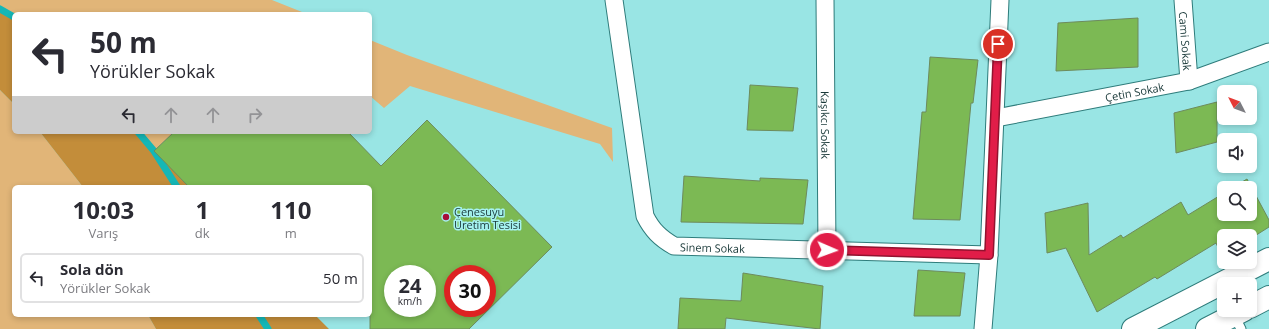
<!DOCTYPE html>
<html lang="tr">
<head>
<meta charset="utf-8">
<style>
	:root { --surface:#fff; --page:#f7f7f7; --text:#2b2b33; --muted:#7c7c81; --line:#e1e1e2 }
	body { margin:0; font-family:"Open Sans",sans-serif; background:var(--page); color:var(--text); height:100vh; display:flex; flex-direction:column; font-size:15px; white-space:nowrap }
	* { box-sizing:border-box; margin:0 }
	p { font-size:13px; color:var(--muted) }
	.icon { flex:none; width:22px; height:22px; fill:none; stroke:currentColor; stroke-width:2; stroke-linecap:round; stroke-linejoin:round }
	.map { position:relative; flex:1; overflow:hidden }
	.side { position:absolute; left:12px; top:185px; width:360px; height:132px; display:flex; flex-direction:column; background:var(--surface); border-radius:6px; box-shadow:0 2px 6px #0003 }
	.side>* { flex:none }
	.banner { position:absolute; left:12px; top:12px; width:360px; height:122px; border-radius:6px; box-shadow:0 2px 6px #0003; background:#fff; color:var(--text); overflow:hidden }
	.needle { width:26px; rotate:312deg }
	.fabs { position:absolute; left:1217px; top:85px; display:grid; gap:8px }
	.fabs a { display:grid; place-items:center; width:40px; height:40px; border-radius:6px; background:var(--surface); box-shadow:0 2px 6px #0003; font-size:20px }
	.speed { position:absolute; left:384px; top:265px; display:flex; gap:8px; font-size:20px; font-weight:700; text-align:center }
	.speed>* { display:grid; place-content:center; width:52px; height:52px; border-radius:50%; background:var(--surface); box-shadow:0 2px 6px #0003; line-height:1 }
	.speed small { font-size:10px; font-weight:400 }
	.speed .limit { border:6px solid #d22; background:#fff; color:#111 }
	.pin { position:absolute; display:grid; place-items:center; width:34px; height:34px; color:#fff; margin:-17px; border:2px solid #fff; border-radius:50%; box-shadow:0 1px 4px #0007 }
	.me { position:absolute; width:44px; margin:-22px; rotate:92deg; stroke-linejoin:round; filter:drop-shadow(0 0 3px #0008) }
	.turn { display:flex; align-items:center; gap:14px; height:84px; padding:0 12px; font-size:18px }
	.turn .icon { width:52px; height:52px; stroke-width:2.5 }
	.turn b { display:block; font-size:28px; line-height:34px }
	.lanes { display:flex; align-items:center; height:38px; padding:0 12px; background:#0003; justify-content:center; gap:20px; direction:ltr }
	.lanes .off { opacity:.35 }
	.eta { display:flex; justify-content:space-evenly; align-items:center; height:68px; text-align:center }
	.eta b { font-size:24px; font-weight:700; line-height:28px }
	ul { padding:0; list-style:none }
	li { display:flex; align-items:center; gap:12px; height:50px; margin:0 8px 6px; padding:0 4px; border:2px solid var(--line); border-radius:6px }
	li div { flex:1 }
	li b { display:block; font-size:15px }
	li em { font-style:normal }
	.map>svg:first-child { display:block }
	.green { fill:#e1b578 }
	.forest { fill:#c38d3a }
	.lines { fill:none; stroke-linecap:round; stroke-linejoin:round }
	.stream { stroke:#15b7b6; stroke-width:7 }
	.building { fill:#7cb954; stroke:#6d8b5d; fill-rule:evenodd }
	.service-casing { stroke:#2e7c7b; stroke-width:11 }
	.minor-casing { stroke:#2e7c7b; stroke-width:19 }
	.secondary-casing { stroke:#2e7c7b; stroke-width:24 }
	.service { stroke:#fff; stroke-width:9 }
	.minor { stroke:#fff; stroke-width:17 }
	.secondary { stroke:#fff; stroke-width:22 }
	.route-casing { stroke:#92132f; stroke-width:10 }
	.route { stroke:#e11d48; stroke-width:7 }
	.poi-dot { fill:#a70f39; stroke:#a6f2f1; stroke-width:1.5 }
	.labels { text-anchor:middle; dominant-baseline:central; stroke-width:3; stroke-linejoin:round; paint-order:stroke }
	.street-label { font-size:11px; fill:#1a3939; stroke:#a6f2f1 }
	.poi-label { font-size:11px; fill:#1a3939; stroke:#a6f2f1; text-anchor:start }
</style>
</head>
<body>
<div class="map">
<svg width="1269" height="329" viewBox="0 0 1269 329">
	<rect width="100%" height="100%" fill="#99e5e4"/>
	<path class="green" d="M0,0H272L307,14H14V17L0,9Z
		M370,40L407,55L612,128L613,162L600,144L410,86L384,108L370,96Z
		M0,90L14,104V132H40L83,187H14V315H148L156,329H0Z
		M138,132H174L154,151Z"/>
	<path class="forest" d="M0,9L14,17V104L0,90Z
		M40,132H138L189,187H83Z
		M148,315H315L329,329H156Z"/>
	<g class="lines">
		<path class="stream" d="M0,9L14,17
			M138,132L154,151L177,187
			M259,315L268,329"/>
	</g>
	<path class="building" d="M1138,18V67L1056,71L1058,23Z
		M930,57L978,60L973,103H971L960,220L913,219L922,112H926Z
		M750,85L798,88L793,131L747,130Z
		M1217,102V142L1176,153L1174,113Z
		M427,120L552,247L469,329H370V187H189L154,151L174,132H348L381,166ZM393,274H427V308H393ZM453,274H487V308H453Z
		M684,176L760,181V178L808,180L803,224L681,222Z
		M1247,179L1269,220V227L1250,239V236H1224V255L1222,256L1216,243L1157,279L1155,277L1097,312L1066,248L1047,253L1045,213L1088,203L1089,255L1121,235L1123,238L1181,202L1188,215L1224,193V214H1250V188H1232Z
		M918,270L965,273L960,316H914Z
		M743,273L823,286L820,329L726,318L725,329H678L680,298L741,301Z"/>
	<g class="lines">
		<g class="service-casing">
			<path id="service" d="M1234,315L1241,329"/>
		</g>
		<g class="minor-casing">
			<g id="minor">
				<path id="s1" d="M614,0L645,216C652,230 660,238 674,246L989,255"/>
				<path id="s2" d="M825,0L827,250"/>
				<path id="s3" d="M1183,0L1189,81"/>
				<path id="s4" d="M996,118L1189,81L1269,52"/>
				<path d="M983,329L989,255L1000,0"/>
			</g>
		</g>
		<g class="secondary-casing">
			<path id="secondary" d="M1250,307L1269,297
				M1133,329L1269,259
				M1207,329L1244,310"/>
		</g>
		<use href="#service" class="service"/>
		<use href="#minor" class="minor"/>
		<use href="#secondary" class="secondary"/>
	</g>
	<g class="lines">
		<g class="route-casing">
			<path id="route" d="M827,250L989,255L998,44"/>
		</g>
		<use href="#route" class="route"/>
	</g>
	<circle class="poi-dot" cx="446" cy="217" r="4"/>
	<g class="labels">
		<g class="street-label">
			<text stroke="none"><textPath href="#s3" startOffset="41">Cami Sokak</textPath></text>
			<text stroke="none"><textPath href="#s4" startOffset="141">Çetin Sokak</textPath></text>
			<text stroke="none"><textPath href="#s2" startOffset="125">Kaşıkcı Sokak</textPath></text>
			<text stroke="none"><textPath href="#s1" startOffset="299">Sinem Sokak</textPath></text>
		</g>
		<g class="poi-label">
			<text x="454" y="211">Çenesuyu<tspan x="454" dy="13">Üretim Tesisi</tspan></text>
		</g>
	</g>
</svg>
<div class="fabs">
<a><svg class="needle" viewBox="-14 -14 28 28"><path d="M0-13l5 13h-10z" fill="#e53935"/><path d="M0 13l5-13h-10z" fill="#7c7c81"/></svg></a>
<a><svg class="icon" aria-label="sound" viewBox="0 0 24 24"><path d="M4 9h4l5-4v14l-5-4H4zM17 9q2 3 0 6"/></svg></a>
<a><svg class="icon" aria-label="search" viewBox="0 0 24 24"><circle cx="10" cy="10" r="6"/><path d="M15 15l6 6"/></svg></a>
<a><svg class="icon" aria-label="layers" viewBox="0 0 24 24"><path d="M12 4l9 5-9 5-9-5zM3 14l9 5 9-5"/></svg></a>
<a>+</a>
</div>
<div class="speed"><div>24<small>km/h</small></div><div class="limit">30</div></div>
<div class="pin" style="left:998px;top:44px;background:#d93025"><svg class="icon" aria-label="arrive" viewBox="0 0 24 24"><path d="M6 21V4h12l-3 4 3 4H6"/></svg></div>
<svg class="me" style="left:827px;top:250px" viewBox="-20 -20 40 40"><circle r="17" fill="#e11d48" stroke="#fff" stroke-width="3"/><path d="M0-11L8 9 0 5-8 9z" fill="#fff"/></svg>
<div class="banner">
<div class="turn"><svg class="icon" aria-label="left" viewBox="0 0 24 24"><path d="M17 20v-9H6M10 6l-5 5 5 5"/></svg><div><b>50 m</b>Yörükler Sokak</div></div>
<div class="lanes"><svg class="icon" aria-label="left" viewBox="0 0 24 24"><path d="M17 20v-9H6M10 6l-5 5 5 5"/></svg><svg class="icon off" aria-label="ahead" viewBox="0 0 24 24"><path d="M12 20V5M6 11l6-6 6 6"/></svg><svg class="icon off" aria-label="ahead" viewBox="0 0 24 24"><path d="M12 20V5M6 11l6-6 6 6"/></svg><svg class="icon off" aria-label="right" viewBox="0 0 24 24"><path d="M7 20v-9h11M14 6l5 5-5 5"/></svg></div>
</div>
<section class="side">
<div class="eta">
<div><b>10:03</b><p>Varış</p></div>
<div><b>1</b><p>dk</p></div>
<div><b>110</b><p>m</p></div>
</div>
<ul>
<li><svg class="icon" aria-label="left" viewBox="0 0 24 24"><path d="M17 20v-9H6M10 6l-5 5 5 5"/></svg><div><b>Sola dön</b><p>Yörükler Sokak</p></div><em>50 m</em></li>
</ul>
</section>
</div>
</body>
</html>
